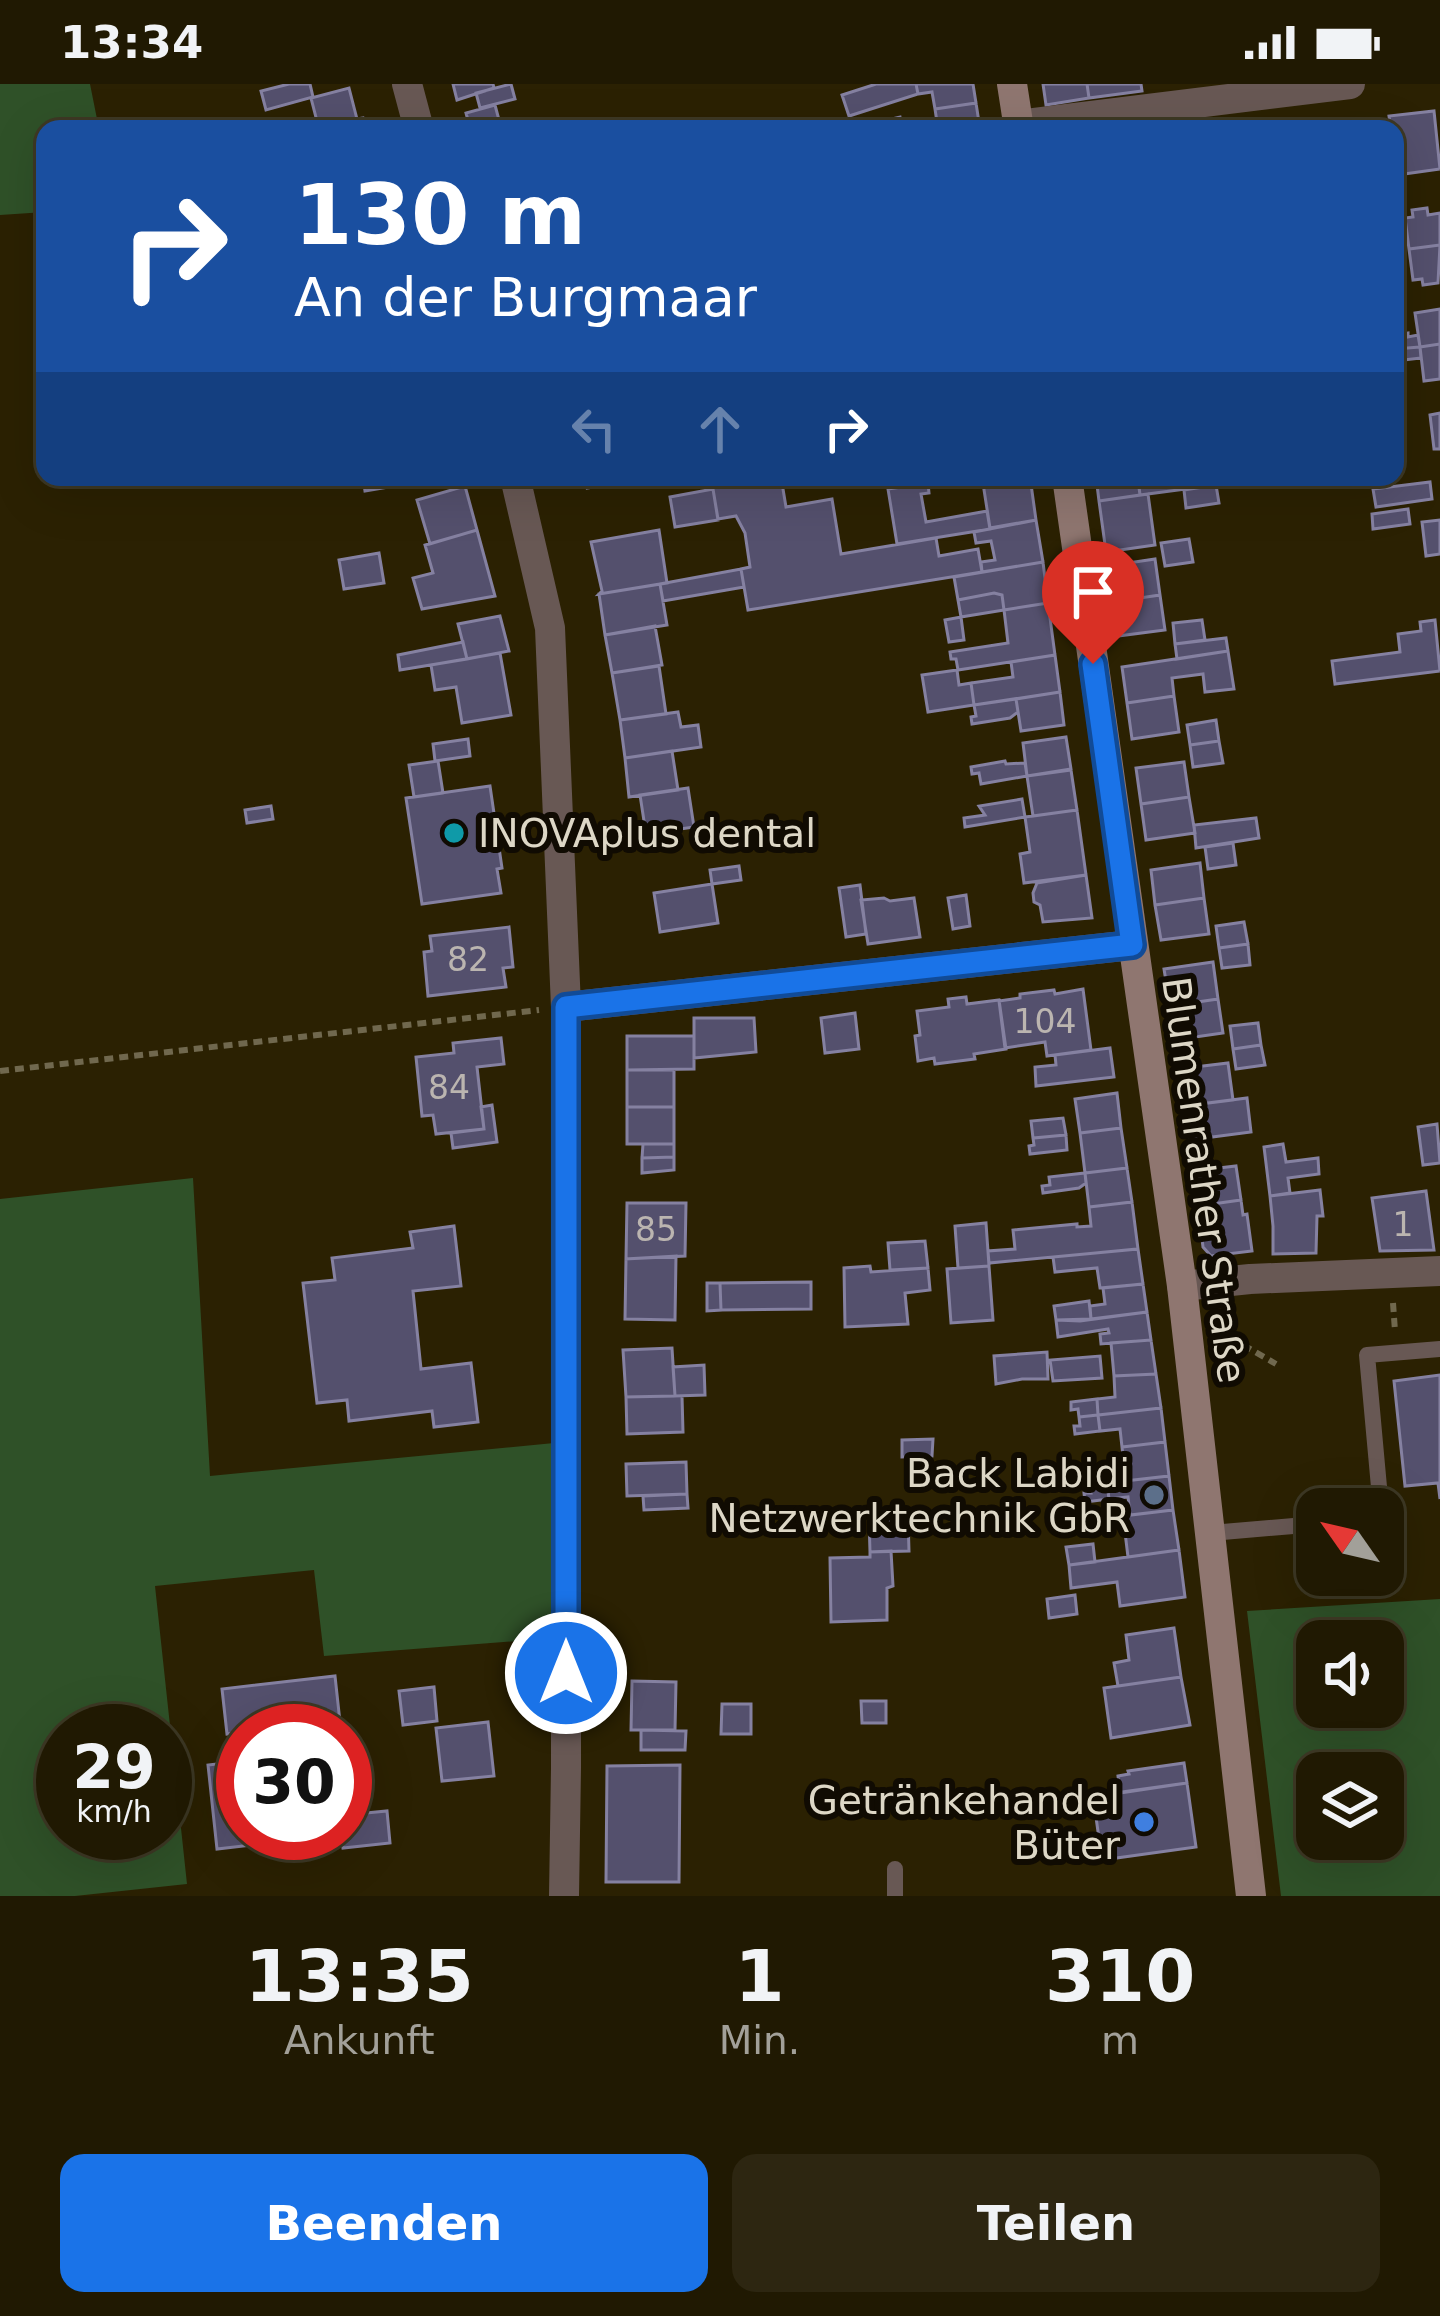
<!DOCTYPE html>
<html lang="de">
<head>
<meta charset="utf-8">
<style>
	:root { --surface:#201902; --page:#2d2611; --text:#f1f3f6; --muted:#a2a099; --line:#3d3824; --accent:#1a73e8 }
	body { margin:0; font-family:"DejaVu Sans",sans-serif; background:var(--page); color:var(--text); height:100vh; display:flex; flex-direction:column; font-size:45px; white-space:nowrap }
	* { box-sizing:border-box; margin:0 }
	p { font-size:39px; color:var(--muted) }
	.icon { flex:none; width:66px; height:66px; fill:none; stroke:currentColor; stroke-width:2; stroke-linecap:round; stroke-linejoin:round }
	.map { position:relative; height:1812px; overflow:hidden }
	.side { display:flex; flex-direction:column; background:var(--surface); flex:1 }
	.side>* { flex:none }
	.hud { position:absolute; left:36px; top:36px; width:1368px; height:366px; border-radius:24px; box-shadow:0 12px 48px #0002,0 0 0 3px var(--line); background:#1a4fa0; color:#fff; overflow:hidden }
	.needle { width:78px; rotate:304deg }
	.controls { position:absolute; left:1296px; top:1404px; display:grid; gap:24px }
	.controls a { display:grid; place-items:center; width:108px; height:108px; border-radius:24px; background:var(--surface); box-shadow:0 12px 48px #0002,0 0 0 3px var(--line); font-size:60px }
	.speed { position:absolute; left:36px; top:1620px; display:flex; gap:24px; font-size:60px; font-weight:700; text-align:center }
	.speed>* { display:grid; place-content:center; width:156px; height:156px; border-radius:50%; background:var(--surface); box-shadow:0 12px 48px #0002,0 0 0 3px var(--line); line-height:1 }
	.speed small { font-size:30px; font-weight:400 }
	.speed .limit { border:18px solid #d22; background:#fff; color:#111 }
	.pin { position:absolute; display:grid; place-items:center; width:102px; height:102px; color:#fff; margin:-123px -51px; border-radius:50% 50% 50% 0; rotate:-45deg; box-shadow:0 0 12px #0007 }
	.pin .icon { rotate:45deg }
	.me { position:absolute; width:132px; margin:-66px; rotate:0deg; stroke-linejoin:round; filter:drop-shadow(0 0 9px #0008) }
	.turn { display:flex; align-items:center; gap:42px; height:252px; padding:0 60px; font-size:54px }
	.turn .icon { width:156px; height:156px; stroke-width:2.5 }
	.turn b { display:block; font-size:84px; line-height:102px }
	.lanes { display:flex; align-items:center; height:114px; padding:0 60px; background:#0003; justify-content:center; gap:60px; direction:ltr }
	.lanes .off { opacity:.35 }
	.eta { display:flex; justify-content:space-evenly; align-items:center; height:204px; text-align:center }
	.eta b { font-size:72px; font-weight:700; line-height:84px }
	.cta { display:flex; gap:24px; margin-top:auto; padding:24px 60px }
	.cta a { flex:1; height:138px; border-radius:24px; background:var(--accent); color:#fff; font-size:48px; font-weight:700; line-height:138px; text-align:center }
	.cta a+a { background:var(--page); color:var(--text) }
	.status { display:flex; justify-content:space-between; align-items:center; height:84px; padding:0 60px; background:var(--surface); direction:ltr }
	.status svg { height:33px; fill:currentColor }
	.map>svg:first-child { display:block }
	.green { fill:#2f5128; fill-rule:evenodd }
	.building { fill:#54506d; stroke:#8581a1; stroke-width:3 }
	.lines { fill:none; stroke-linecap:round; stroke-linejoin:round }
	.path { stroke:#70684e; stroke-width:6; stroke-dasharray:9 6; stroke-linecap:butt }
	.lane { stroke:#685854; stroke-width:16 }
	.street { stroke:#685854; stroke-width:30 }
	.secondary { stroke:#8f7670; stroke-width:30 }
	.route-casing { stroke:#114b97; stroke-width:30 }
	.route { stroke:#1a73e8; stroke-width:21 }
	.culture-dot { fill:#0f9aa8; stroke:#100b02; stroke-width:4.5 }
	.service-dot { fill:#5c6f8a; stroke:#100b02; stroke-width:4.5 }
	.shop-dot { fill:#3f7fe0; stroke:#100b02; stroke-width:4.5 }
	.labels { text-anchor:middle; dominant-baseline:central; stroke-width:12; stroke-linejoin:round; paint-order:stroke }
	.number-label { font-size:33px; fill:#bbb5b0 }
	.poi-label { font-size:39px; fill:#ddd7c6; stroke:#100b02; text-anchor:end }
	.street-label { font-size:39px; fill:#ddd7c6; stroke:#100b02 }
</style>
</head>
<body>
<div class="status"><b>13:34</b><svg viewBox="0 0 49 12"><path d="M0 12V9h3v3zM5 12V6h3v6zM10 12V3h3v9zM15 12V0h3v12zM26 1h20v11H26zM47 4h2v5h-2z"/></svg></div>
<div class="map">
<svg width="1440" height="1812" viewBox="0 0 1440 1812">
	<rect width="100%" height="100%" fill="#2b2102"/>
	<path class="green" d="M0,0H90L99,45H45V128L0,131Z
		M193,1094L210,1392L554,1359L555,1554L324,1572L314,1486L155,1502L187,1800L75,1812H0V1115ZM63,1647H165V1749H63Z
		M1440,1515V1812H1281L1247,1527ZM1317,1557H1383V1623H1317ZM1317,1689H1383V1755H1317Z"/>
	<path class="building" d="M289,0H310L313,13L266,26L261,7Z
		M453,0H493L494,4L457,16Z
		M511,0L515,15L480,24L476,9Z
		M876,0H916L918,10L849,32L842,11Z
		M916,0H973L976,19L935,25L932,8L918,10Z
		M1043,0H1087L1089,14L1046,21Z
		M1087,0H1141L1142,7L1089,14Z
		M349,4L357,35L363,34L366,45H319L311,14Z
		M976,19L980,45H938L935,25Z
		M495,21L499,36L470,44L466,29Z
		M1434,27L1440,85L1397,91L1395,45H1391L1389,32Z
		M900,33L902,44L876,45L875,39Z
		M1427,124L1428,131L1440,129V161L1409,165L1405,134L1413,133L1412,126Z
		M1440,161L1438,199L1423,201L1422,195L1413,196L1409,165Z
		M1440,225V260L1420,263L1415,229Z
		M1408,249V253L1418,251L1420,263L1395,265V251Z
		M1440,260V295L1424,297L1420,263Z
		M1420,263L1421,274L1395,277V265Z
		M1440,329V365H1434L1430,331Z
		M363,393H404L406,400L365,407Z
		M583,393H642V395L587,404Z
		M711,393H781L786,423L832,415L841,470L936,454L939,472L978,465L982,488L748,526L741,485L750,483L745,449L736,432L718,435Z
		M982,393H1030L1036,436L990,444Z
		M1096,393H1138L1140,411L1099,417Z
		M1159,393H1215L1216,401L1140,411L1138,396Z
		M1430,398L1432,415L1376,423L1373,405Z
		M928,399L929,409L921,410L926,438L987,427L990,445L897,460L888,405Z
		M1216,401L1219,419L1186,424L1184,406Z
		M465,402L477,446L430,460L417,416Z
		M713,405L718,436L675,443L670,413Z
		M1148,410L1155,461L1106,468L1099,417Z
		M1408,425L1410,440L1373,445L1372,430Z
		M1036,436L1043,478L982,488L981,478L995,476L991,457L976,459L974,448Z
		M1440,436V470L1426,472L1422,438Z
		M477,446L495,512L422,525L413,494L433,489L425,461Z
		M659,446L667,499L599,510L602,507L591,458Z
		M1189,455L1193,478L1165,482L1161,459Z
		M379,469L384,499L344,505L339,476Z
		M1155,475L1160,511L1113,518L1108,482Z
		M1043,478L1048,519L1004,526L1002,511L994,509L958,516L954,493Z
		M741,485L744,503L663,517L660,500Z
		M660,500L667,541L605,551L599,510Z
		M994,509L1002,511L1004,526L961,533L958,516Z
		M1160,511L1165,546L1118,552L1113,518Z
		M1048,519L1055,571L958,586L956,575H951L950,568L1008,559L1004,526Z
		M500,532L509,567L467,575L458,540Z
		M961,533L964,556L949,558L945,536Z
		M1202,536L1205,556L1175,560L1173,539Z
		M1435,536L1440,587L1335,600L1332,577L1400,568L1398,550L1421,547L1420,538Z
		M655,542L662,581L612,589L605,551Z
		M1226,554L1228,567L1177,575L1175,560Z
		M463,558L467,575L400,586L398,571Z
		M1228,567L1234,605L1205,608L1203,590L1172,594L1174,612L1127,619L1122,583Z
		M500,569L511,631L462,639L456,603L435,606L431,581Z
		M1055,571L1060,608L974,621L971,599L1013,593L1011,578Z
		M659,582L666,630L620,636L612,589Z
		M957,586L959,601L971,599L974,621L928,628L922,591Z
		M1060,608L1064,641L1021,647L1016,615Z
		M1174,612L1179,648L1132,655L1127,619Z
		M1016,615L1018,628L1010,634L972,640L971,633L976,632L974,621Z
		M678,628L681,643L698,641L701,663L625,674L620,636Z
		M1216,636L1219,657L1190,661L1187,641Z
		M1066,653L1071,685L1027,692L1023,659Z
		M468,655L470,672L435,677L433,660Z
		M1219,657L1223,679L1193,683L1190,661Z
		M672,667L678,706L629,713L625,674Z
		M438,677L443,709L414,713L409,681Z
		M1005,677L1006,680L1025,679L1027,692L981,700L979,689L972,690L971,683Z
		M1184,678L1189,713L1141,720L1136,684Z
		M1071,686L1077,726L1033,732L1027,692Z
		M490,702L502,784L497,785L501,809L422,820L406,714Z
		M688,704L694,743L646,750L640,711Z
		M1189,713L1195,749L1146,756L1141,720Z
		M1022,715L1025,733L965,743L964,734L985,731L979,722Z
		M271,722L273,735L247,739L245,726Z
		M1077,726L1086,791L1024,799L1020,770L1030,768L1025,733Z
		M1256,734L1259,754L1196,764L1194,741Z
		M1233,759L1236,781L1208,785L1205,763Z
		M1200,779L1204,814L1155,821L1151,786Z
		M739,782L741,796L712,800L710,786Z
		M1086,791L1092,834L1043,838L1040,821L1034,818L1033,809L1037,799Z
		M712,800L718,839L660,848L654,809Z
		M860,801L866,850L846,853L839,804Z
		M966,811L970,842L953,845L948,814Z
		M884,814L890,817L914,814L920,853L868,860L861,816Z
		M1204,814L1209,850L1161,856L1155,821Z
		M1244,838L1248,860L1219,864L1216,842Z
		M509,843L513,883L503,884L506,903L428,912L424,868L432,867L430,852Z
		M1248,860L1250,881L1222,884L1219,864Z
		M1213,878L1218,915L1170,922L1164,885Z
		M1083,905L1091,966L1047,972L1045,958L1005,964L999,917L1020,914V910L1054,906L1055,910Z
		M966,913L967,920L999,916L1006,965L974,970L975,975L935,980L934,974L918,977L915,952L920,951L917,927L949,923L948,915Z
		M1218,915L1223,949L1174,956L1170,922Z
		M855,929L859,965L825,969L821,934Z
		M694,934H754L756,968L694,974Z
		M1258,939L1261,961L1233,965L1230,942Z
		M627,952H694V985L627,986Z
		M501,954L504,980L477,983L484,1045L436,1050L433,1031L422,1032L416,973L454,969L453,959Z
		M1261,961L1265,981L1236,985L1233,965Z
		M1110,964L1114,993L1036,1002L1035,983L1056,981L1055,971Z
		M1228,979L1233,1016L1184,1022L1178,985Z
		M627,986H674V1023H627Z
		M1117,1009L1121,1044L1080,1049L1075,1015Z
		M1247,1014L1251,1048L1189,1056L1184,1022Z
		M492,1021L497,1058L453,1064L451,1049L484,1045L481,1023Z
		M627,1023H674V1060H627Z
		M1063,1034L1066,1051L1033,1054L1031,1037Z
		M1437,1040L1440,1079L1423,1081L1418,1043Z
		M1121,1044L1127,1084L1085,1089L1080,1049Z
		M1066,1051L1067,1066L1030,1070L1029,1062L1034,1061L1033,1054Z
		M643,1060H674V1073L642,1074Z
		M1283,1060L1286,1078L1318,1074L1319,1090L1288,1094L1290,1109L1270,1112L1264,1063Z
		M674,1073V1086L642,1089V1074Z
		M1236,1082L1241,1116L1198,1122L1193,1087Z
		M1127,1084L1132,1118L1089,1123L1085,1089Z
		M1085,1089L1086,1099L1079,1104L1043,1109L1042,1102L1050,1101L1049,1093Z
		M1320,1106L1323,1132H1317L1316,1169L1273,1170V1142L1270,1112Z
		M1426,1107L1434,1166L1380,1167L1372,1114Z
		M1241,1116L1243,1131L1247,1130L1252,1167L1211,1172L1203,1163L1198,1122Z
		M1132,1118L1138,1165L989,1179L988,1167L1015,1165L1013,1146L1077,1140V1143L1091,1142L1089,1123Z
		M627,1119H686L685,1172L626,1175Z
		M986,1139L989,1182L958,1184L955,1142Z
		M454,1142L461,1202L413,1207L421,1285L471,1279L478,1338L434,1343L432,1327L349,1337L347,1316L317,1319L303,1199L335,1196L332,1174L413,1164L410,1148Z
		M925,1157L928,1184L890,1186L888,1159Z
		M1138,1165L1143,1200L1100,1204L1097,1184L1055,1188L1053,1173Z
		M676,1172L675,1236L625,1235L626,1175Z
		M870,1182L871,1188L928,1184L930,1206L905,1209L908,1240L845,1243L844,1184Z
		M989,1182L993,1236L951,1239L947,1185Z
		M811,1198V1225L721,1226L720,1199Z
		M707,1199H720L721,1226L707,1227Z
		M1143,1200L1147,1228L1091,1235L1090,1222L1105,1220L1103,1204Z
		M1089,1217L1091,1235L1056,1236L1054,1222Z
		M1147,1228L1151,1256L1101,1260L1100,1250L1109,1249L1108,1245L1058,1253L1056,1236L1080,1237Z
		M1151,1256L1156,1290L1114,1292L1111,1259Z
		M672,1264L675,1312L626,1313L623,1266Z
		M1047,1268L1048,1295H1022L996,1300L994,1272Z
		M1100,1272L1102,1294L1053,1297L1050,1276Z
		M704,1281L705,1311L675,1312L673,1283Z
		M1156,1290L1161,1324L1098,1331L1097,1315L1115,1313L1114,1292Z
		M1440,1291V1415L1438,1399L1405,1402L1394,1297Z
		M675,1312H682L683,1348L627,1350L626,1313Z
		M1097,1315L1098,1331L1079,1333L1078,1325L1071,1326V1318Z
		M1161,1324L1165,1358L1122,1363L1120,1345L1100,1347L1098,1331Z
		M1098,1331L1100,1347L1075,1350L1074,1342H1080L1079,1333Z
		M933,1355L932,1372L902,1373V1356Z
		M1165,1358L1169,1392L1107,1399L1106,1384L1124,1382L1122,1363Z
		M686,1378L687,1410L627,1412L626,1380Z
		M1106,1384L1107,1399L1090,1401L1089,1394L1082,1395L1081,1387Z
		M1169,1392L1173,1426L1130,1431L1128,1413L1109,1415L1107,1399Z
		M1107,1399L1109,1415L1085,1418L1084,1409H1091L1090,1401Z
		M687,1410L688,1424L644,1426L643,1412Z
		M1173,1426L1179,1466L1128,1473L1123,1432Z
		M908,1433L909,1467L870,1468L869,1434Z
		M1093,1460L1095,1478L1069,1481L1066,1463Z
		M1179,1466L1185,1513L1120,1522L1117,1498L1071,1504L1069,1481Z
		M891,1467L893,1502L887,1504V1536L831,1538L830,1474L870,1473V1468Z
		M1075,1511L1077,1530L1049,1534L1047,1515Z
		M1174,1544L1181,1593L1118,1602L1114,1579L1129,1576L1126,1551Z
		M335,1592L340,1638L227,1650L222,1605Z
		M1181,1593L1190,1641L1111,1654L1104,1604Z
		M632,1597L676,1598L675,1646H631Z
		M434,1603L437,1637L403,1641L399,1607Z
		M861,1617H886V1639H862Z
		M722,1620H751V1650H721Z
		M488,1638L494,1692L442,1697L436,1644Z
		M641,1646L686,1647L685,1666H641Z
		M243,1677V1749L341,1751L217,1765L208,1681Z
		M1184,1679L1187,1699L1120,1709L1118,1692L1129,1690L1128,1687Z
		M680,1681L679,1798H606L607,1682Z
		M1187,1699L1196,1763L1102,1776L1093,1712Z
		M387,1727L390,1759L343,1764L341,1749H345V1731Z"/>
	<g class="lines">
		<path class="path" d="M0,987L539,926
			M1393,1219L1395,1247
			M1217,1246L1276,1280"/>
		<path class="lane" d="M1381,1425L1367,1271L1440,1265
			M1211,1449L1317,1440
			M895,1785V1812"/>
		<path class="street" d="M407,0L419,45
			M1018,41L1350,0
			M515,393L550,544L566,923V1684L564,1812
			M566,923L1132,861
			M1182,1202L1250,1195L1440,1187"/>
		<path class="secondary" d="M1012,0L1019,45
			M1067,393L1182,1202L1251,1812"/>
	</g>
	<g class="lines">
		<g class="route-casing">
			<path id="route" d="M566,1589V923L1132,861L1093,580"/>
		</g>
		<use href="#route" class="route"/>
	</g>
	<circle class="culture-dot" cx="454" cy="749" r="12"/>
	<circle class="service-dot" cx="1154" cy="1411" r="12"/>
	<circle class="shop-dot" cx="1144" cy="1738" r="12"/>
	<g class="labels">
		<g class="number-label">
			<text x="468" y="875">82</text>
			<text x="1045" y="937">104</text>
			<text x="449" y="1003">84</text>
			<text x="1403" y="1140">1</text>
			<text x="656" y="1145">85</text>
		</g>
		<g class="poi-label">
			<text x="478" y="749" text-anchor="start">INOVAplus dental</text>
			<text x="1130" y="1389">Back Labidi<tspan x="1130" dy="45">Netzwerktechnik GbR</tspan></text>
			<text x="1120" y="1716">Getränkehandel<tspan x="1120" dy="45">Büter</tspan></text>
		</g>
		<g class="street-label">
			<text transform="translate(1204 1096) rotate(82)">Blumenrather Straße</text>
		</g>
	</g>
</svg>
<div class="controls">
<a><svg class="needle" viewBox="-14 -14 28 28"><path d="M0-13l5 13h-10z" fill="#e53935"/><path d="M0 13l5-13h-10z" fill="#a2a099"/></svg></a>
<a><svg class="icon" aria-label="sound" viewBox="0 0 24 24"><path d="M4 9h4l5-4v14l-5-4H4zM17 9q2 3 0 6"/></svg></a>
<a><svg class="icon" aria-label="layers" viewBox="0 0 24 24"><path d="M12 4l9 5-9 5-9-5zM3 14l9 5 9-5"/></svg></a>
</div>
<div class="speed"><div>29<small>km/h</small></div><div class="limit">30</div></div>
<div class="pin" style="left:1093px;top:580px;background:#d93025"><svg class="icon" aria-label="arrive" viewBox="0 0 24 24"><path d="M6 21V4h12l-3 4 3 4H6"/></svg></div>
<svg class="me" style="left:566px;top:1589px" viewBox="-20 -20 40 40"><circle r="17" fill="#1a73e8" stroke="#fff" stroke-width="3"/><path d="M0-11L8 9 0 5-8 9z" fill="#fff"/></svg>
<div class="hud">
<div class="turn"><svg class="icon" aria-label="right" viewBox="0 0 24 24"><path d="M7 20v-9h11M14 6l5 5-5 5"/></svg><div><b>130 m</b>An der Burgmaar</div></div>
<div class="lanes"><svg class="icon off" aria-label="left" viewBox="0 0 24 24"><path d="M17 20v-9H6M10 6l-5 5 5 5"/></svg><svg class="icon off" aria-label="ahead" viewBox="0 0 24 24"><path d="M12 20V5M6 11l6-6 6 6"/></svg><svg class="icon" aria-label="right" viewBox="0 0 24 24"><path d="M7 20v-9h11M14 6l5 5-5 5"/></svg></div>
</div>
</div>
<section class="side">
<div class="eta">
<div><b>13:35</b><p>Ankunft</p></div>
<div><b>1</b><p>Min.</p></div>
<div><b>310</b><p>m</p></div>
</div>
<div class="cta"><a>Beenden</a><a>Teilen</a></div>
</section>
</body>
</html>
